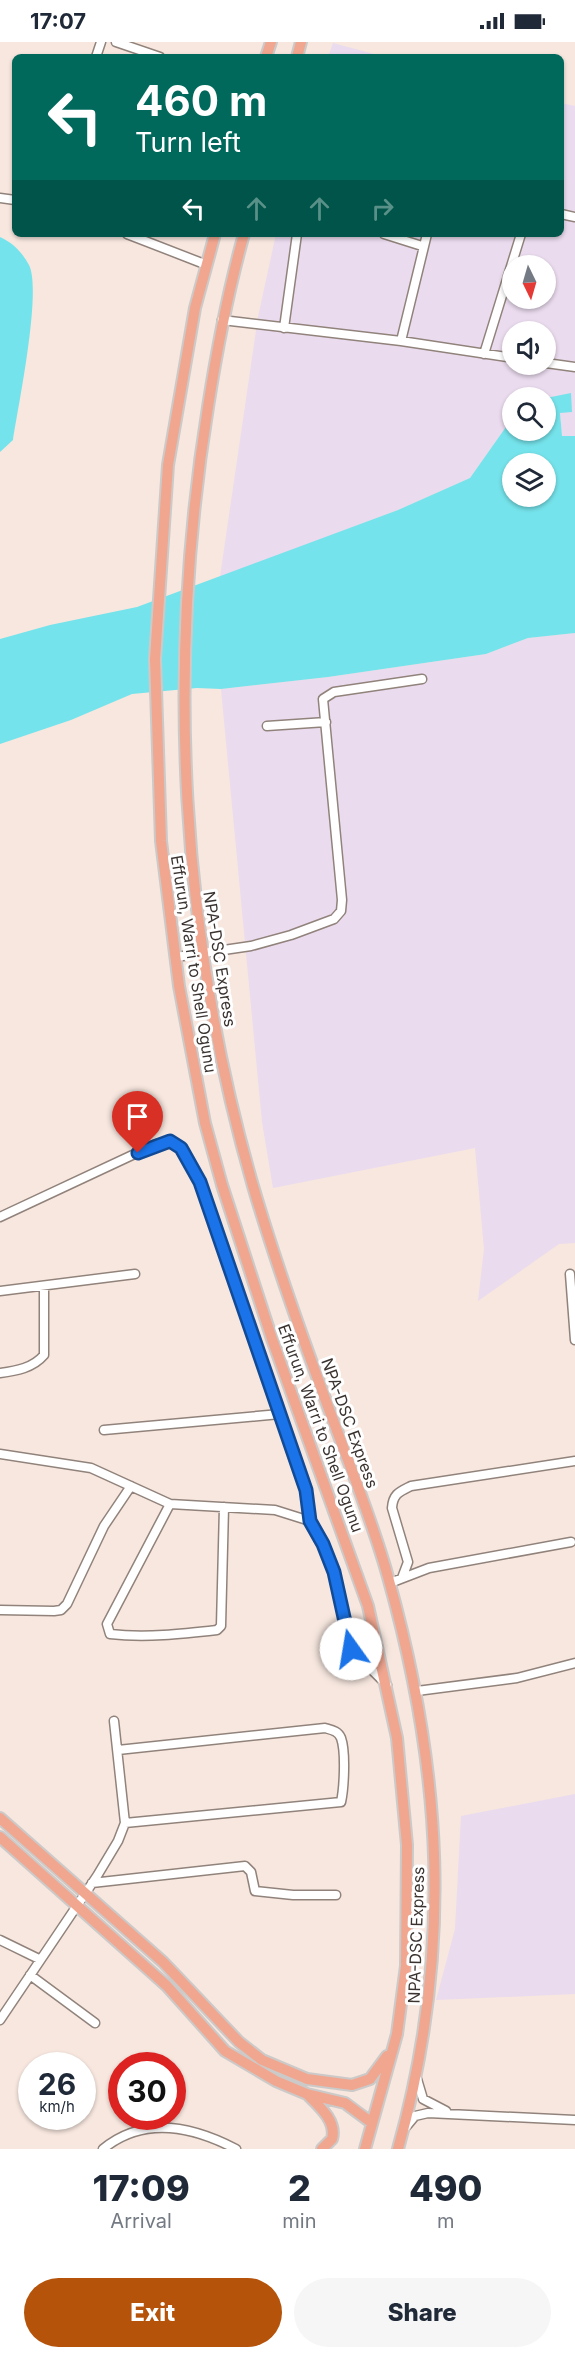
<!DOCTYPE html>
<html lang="en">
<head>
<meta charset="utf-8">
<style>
	:root { --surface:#fff; --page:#f6f6f7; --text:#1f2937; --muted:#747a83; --accent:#b45309 }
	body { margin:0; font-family:Inter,sans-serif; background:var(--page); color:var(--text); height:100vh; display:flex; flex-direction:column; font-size:22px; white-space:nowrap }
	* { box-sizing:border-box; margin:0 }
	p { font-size:20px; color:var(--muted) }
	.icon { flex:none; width:33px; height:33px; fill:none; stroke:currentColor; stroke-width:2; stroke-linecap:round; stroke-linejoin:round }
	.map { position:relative; height:2107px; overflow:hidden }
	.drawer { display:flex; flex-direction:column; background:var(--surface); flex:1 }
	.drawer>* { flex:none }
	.guide { position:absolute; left:12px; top:12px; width:552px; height:183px; border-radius:9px; box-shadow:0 2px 4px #0004; background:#00695c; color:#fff; overflow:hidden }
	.needle { width:39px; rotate:175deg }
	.controls { position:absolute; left:502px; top:213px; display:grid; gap:12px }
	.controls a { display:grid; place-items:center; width:54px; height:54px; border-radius:50%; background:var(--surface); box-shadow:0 2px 4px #0004; font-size:30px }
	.speed { position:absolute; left:18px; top:2010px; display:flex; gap:12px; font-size:30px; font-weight:700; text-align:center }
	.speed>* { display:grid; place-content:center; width:78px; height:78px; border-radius:50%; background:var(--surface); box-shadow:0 2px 4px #0004; line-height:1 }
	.speed small { font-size:15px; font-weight:400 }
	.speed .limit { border:9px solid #d22; background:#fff; color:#111 }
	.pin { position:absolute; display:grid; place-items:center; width:51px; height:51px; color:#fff; margin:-62px -26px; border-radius:50% 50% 50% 0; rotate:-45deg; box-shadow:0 0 6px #0007 }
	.pin .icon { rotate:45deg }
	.me { position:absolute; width:66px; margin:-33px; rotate:347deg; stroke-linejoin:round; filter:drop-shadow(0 0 4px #0008) }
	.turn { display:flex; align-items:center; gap:21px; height:126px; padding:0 24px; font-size:27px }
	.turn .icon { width:78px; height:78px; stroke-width:2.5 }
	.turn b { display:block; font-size:42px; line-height:51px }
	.lanes { display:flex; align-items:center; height:57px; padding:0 24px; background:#0003; justify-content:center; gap:30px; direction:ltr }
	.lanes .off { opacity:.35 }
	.eta { display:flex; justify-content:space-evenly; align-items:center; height:102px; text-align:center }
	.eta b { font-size:36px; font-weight:800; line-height:42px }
	.cta { display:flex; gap:12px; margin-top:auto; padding:12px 24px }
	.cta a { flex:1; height:69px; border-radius:36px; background:var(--accent); color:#fff; font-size:24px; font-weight:800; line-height:69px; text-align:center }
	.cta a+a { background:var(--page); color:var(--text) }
	.status { display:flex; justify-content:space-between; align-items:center; height:42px; padding:0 30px; background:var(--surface); direction:ltr }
	.status svg { height:16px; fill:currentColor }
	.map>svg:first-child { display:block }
	.industrial { fill:#eadbee; fill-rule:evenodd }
	.water { fill:#75e3eb; fill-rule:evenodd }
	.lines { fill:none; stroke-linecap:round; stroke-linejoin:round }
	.minor-casing { stroke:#91837b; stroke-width:11 }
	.major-casing { stroke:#cccac9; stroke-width:14 }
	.minor { stroke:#fff; stroke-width:8 }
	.major { stroke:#f1a690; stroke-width:10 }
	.route-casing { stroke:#114b97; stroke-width:15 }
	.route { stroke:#1a73e8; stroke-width:10 }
	.labels { text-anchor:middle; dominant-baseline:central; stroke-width:6; stroke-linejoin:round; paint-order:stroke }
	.street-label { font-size:16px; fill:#3a3330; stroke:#fff }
</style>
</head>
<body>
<div class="status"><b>17:07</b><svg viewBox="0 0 49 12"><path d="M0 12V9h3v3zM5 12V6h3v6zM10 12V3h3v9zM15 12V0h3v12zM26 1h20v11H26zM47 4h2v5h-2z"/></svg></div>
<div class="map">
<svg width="575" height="2107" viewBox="0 0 575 2107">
	<rect width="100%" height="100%" fill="#f7e7df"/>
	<path class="industrial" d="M333,1L385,15H328Z
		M561,61L575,64V394L562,395L560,370L548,355L513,356V375L470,436L398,468L220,535L258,275L276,192H561ZM513,224H546V256H513ZM513,290H546V322H513Z
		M575,591V1201L559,1202L478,1259L484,1207L475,1106L273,1146L262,1080L221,647L328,635L486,612L528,596Z
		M575,1752V1952L436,1958L455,1887L461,1774Z"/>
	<path class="water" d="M0,195C13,201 22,210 29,223C42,249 18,365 13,398L0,410Z
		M571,351L572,370L560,371L562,394H575V591L528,596L486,612L328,635L221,647L197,646L132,652L71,678L0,702V597L50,583L137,565L398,468L470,436L513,375V388H546V356ZM513,422H546V454H513Z"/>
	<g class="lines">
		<g class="minor-casing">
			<path id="minor" d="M116,0L160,15
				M96,15L101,0
				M0,156L15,158
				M561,172L575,175
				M127,192L207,223
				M384,192L422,204
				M222,278L401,299L513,316
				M284,286L297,192
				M401,299L427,192
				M484,312L521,192
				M546,321L575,325
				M267,684L326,680
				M176,915L251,904L291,893L334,877L341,869L342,858L323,657L334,650L422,637
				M0,1175L156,1102L169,1099L181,1106L200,1140L306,1448L310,1479
				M570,1232L575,1298
				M0,1249L135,1232
				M0,1331C16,1329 33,1326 44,1313V1244
				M104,1388L280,1372
				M0,1412L91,1426L170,1462L275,1468L310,1479L323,1502L334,1530L351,1607L387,1643
				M170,1462L107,1582L110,1592C145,1596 182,1592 217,1588L221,1584L224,1465
				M402,1536L408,1520L392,1466C393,1452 399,1450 411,1444L575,1419
				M390,1541L429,1526L571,1500
				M0,1568L54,1569L61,1568L67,1562L104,1484L131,1444
				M417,1649L517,1636L575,1621
				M118,1708L325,1686C332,1688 338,1689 341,1696C346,1710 344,1746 341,1760L125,1781
				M92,1841L245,1824L251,1830L255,1849L293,1853H336
				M0,1898L39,1917
				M30,1933L95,1981
				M0,1978L97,1834L118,1799L125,1781L114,1679
				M417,2037L423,2057L446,2069
				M405,2086L415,2074L428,2071L575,2078
				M103,2107C143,2074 192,2084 236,2107"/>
		</g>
		<g class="major-casing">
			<path id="major" d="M266,15L271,0
				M297,15L301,0
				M215,192L195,266L168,423L155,617L161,799L179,944L205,1081L222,1143L272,1297L368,1564L397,1696L407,1803L406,1924L397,1992L365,2107
				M244,192C228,249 217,307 208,365C166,625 180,891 253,1144C277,1226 306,1306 336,1386C354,1435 374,1484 388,1535C443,1731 453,1910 398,2107
				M0,1776L163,1920L239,2000L262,2018L307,2037L352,2043L370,2037L387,2014
				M0,1795L167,1944L225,2009L276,2039L307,2052L345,2061L372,2081
				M307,2052C319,2064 337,2079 332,2097L322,2107"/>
		</g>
		<use href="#minor" class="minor"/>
		<use href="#major" class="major"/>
	</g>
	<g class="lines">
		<g class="route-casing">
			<path id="route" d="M138,1111L170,1099L181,1106L200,1140L306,1448L310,1479L323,1502L334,1530L351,1607"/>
		</g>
		<use href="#route" class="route"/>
	</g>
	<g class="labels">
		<g class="street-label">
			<text transform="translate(220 917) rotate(81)">NPA-DSC Express</text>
			<text transform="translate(194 922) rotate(81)">Effurun, Warri to Shell Ogunu</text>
			<text transform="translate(350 1381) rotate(70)">NPA-DSC Express</text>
			<text transform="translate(321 1386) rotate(70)">Effurun, Warri to Shell Ogunu</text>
			<text transform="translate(416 1893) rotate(-88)">NPA-DSC Express</text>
		</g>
	</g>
</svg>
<div class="controls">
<a><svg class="needle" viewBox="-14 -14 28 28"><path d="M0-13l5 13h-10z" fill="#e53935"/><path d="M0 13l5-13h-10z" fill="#747a83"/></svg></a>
<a><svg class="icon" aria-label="sound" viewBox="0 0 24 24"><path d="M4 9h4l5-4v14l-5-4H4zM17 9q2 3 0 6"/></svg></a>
<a><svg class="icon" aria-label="search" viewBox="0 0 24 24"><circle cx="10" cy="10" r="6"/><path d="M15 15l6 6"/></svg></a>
<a><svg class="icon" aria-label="layers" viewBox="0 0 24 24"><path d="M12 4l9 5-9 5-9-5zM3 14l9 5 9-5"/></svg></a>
</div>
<div class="speed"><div>26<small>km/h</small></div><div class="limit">30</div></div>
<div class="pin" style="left:138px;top:1111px;background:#d93025"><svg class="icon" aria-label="arrive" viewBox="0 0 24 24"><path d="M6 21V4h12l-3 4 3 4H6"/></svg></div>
<svg class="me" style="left:351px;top:1607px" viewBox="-20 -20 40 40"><circle r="19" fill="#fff"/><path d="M0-13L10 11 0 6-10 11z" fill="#1a73e8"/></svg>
<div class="guide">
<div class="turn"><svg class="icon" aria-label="left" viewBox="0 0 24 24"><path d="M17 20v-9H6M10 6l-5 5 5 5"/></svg><div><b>460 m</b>Turn left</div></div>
<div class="lanes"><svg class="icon" aria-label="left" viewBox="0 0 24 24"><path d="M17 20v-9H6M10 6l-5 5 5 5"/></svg><svg class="icon off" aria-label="ahead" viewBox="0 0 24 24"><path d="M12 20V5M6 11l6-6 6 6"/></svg><svg class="icon off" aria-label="ahead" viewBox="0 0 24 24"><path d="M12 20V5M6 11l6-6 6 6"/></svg><svg class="icon off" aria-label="right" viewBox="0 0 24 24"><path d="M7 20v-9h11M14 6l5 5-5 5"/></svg></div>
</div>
</div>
<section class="drawer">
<div class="eta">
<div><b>17:09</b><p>Arrival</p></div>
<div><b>2</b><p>min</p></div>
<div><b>490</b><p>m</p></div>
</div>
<div class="cta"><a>Exit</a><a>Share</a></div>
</section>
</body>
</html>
